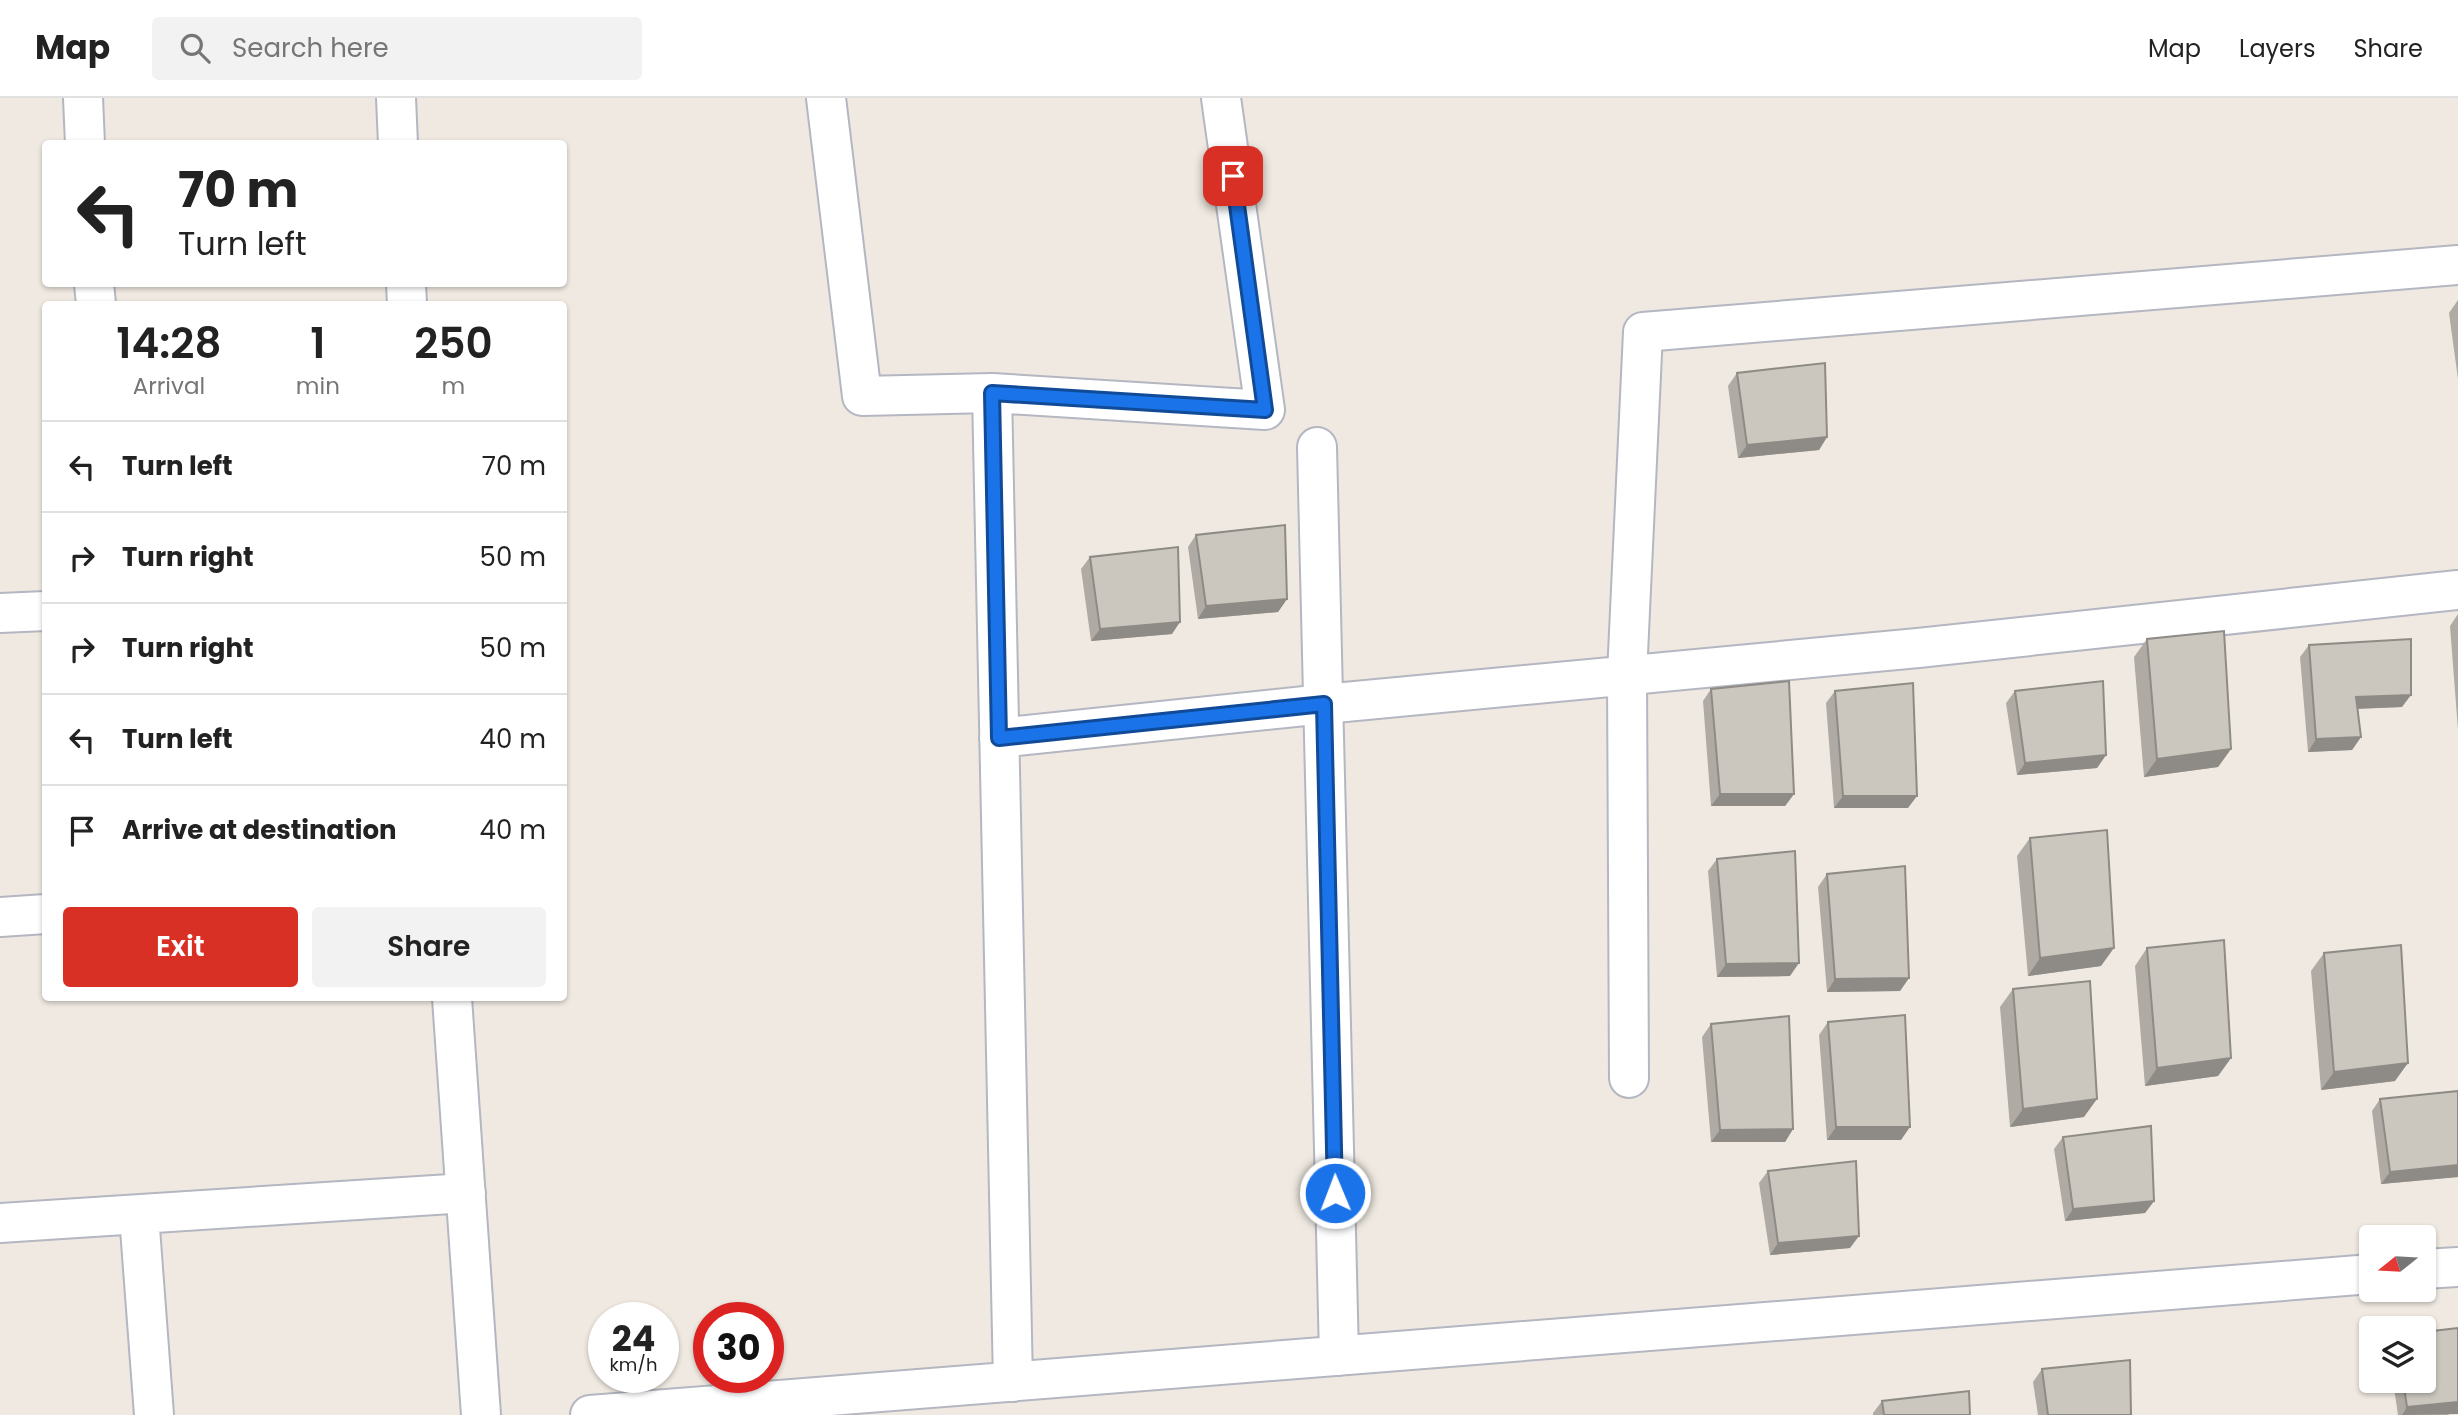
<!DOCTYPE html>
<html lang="en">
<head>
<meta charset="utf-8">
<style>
	:root { --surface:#fff; --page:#f2f2f2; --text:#222; --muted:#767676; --line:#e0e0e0; --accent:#d93025 }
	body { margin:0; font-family:Poppins,sans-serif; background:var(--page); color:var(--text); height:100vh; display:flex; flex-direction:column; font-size:26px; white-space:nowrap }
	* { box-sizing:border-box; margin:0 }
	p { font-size:23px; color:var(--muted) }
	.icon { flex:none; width:38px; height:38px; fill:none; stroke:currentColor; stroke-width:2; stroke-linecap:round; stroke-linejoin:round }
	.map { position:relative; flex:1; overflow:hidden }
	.drawer { position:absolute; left:42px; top:203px; width:525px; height:700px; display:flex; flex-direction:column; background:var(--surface); border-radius:7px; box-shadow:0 2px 5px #0004 }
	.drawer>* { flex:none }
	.guide { position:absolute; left:42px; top:42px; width:525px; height:147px; border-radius:7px; box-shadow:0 2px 5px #0004; background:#fff; color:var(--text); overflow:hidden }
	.needle { width:46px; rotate:252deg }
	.fabs { position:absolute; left:2359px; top:1127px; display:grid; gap:14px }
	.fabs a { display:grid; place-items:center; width:77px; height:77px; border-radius:7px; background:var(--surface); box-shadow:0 2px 5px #0004; font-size:35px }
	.speed { position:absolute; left:588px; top:1204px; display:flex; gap:14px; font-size:35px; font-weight:700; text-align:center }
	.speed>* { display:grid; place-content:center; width:91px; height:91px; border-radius:50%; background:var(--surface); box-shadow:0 2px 5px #0004; line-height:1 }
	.speed small { font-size:18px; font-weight:400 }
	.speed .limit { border:10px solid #d22; background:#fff; color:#111 }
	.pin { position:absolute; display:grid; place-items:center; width:60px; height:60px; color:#fff; margin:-30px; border-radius:14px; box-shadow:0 4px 10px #0006 }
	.me { position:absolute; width:77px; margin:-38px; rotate:359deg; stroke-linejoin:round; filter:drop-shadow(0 0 5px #0008) }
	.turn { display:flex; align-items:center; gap:24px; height:147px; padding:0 21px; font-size:32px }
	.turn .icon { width:91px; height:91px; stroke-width:2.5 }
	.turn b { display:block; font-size:49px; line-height:60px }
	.eta { display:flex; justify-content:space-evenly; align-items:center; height:119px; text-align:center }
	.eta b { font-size:42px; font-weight:600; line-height:49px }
	.action { display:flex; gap:14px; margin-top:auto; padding:14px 21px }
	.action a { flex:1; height:80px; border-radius:7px; background:var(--accent); color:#fff; font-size:28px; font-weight:600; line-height:80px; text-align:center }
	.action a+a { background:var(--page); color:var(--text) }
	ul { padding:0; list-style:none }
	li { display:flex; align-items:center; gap:21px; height:91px; padding:0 21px; border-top:2px solid var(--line) }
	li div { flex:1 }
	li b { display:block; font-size:26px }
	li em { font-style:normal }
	header { display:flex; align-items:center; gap:42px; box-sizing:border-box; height:98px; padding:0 35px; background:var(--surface); border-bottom:2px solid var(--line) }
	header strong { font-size:33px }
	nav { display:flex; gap:38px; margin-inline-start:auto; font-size:24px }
	.search { width:490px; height:63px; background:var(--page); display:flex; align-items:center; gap:18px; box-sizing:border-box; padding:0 24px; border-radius:7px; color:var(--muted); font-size:26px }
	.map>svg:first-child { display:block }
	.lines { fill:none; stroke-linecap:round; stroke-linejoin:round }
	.minor-casing { stroke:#b4b7c1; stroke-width:42 }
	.minor { stroke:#fff; stroke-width:38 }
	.wall { fill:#afaba4 }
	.shaded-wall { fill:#8e8b86 }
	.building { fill:#cbc7bf; stroke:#8e8b86; stroke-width:2 }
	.route-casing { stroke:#114b97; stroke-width:18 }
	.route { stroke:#1a73e8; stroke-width:12 }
</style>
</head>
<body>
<header>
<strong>Map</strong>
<div class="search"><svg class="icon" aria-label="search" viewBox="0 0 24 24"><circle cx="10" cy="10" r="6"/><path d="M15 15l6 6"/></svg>Search here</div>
<nav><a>Map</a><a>Layers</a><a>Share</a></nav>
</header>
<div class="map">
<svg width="2458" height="1317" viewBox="0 0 2458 1317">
	<rect width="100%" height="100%" fill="#efe9e1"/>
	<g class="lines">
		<g class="minor-casing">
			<path id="minor" d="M83,0L85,46
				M396,0L398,46
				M826,0L862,298L992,295L1265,312L1221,0
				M94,186L96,206
				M406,186L407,206
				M992,295L1013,1284
				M1317,349L1339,1258
				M0,515L46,513
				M999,640L1324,606L1918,550L2458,492
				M0,819L46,816
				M452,900L481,1317
				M1629,980L1627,577L1643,234L2458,167
				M139,1117L154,1317
				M0,1125L466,1095
				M2424,1171L2458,1169
				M590,1317L2371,1176"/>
		</g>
		<use href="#minor" class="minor"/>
	</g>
	<path class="wall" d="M2458,202V281L2449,215Z
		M1737,275L1827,339L1819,352L1738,360L1728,288Z
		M1196,437L1287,501L1278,514L1198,521L1188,449Z
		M1090,459L1172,536L1091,543L1081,471Z
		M2458,516V632L2450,528Z
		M2147,541L2231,651L2218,669L2144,679L2134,559Z
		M2309,547L2402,609L2358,611L2361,639L2352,652L2308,654L2300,559Z
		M1711,591L1794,696L1785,708H1711L1703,603Z
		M1835,593L1908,710H1834L1826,605Z
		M2015,593L2106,657L2097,670L2017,677L2006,605Z
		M2030,740L2101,868L2028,878L2017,758Z
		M1717,761L1790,878L1717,879L1708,773Z
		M1827,776L1909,880L1900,893L1827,894L1818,789Z
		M2147,850L2231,960L2218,978L2145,988L2135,868Z
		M2324,855L2395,983L2321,992L2311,873Z
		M2013,891L2084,1019L2010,1029L2000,909Z
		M1828,924L1901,1042H1827L1819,937Z
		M1711,926L1793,1031L1785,1044H1711L1702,939Z
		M2458,993V1079L2381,1086L2372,1013L2380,1001Z
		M2063,1039L2154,1103L2145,1115L2065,1123L2054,1051Z
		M1768,1073L1850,1150L1770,1157L1759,1085Z
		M2042,1271L2131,1317H2038L2033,1284Z
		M2393,1283H2424L2449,1317H2398Z
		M1882,1303L1970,1317H1873V1315Z"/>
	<path class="shaded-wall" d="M1827,339L1819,352L1738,360L1747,347Z
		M1287,501L1278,514L1198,521L1206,508Z
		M1180,524L1172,536L1091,543L1100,531Z
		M2411,597L2402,609L2347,611L2356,599Z
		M2361,639L2352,652L2308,654L2316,641Z
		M2231,651L2218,669L2144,679L2157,661Z
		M2106,657L2097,670L2017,677L2025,665Z
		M1720,696H1794L1785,708H1711Z
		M1843,698H1917L1908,710H1834Z
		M2114,850L2101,868L2028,878L2040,860Z
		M1799,865L1790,878L1717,879L1726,866Z
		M1909,880L1900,893L1827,894L1835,881Z
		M2231,960L2218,978L2145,988L2157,970Z
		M2408,965L2395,983L2321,992L2334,974Z
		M2097,1001L2084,1019L2010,1029L2023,1011Z
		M1836,1029H1910L1901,1042H1827Z
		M1793,1031L1785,1044H1711L1720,1032Z
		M2458,1067V1079L2381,1086L2390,1074Z
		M2154,1103L2145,1115L2065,1123L2073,1111Z
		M1859,1138L1850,1150L1770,1157L1778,1145Z
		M2458,1304V1316L2402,1317L2407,1309Z"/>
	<path class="building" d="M1825,265L1827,339L1747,347L1737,275Z
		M1285,427L1287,501L1206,508L1196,437Z
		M1178,449L1180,524L1100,531L1090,459Z
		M2224,533L2231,651L2157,661L2147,541Z
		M2411,541V597L2356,599L2361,639L2316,641L2309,547Z
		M1789,583L1794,696H1720L1711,591Z
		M2103,583L2106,657L2025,665L2015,593Z
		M1913,585L1917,698H1843L1835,593Z
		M2107,732L2114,850L2040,860L2030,740Z
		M1795,753L1799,865L1726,866L1717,761Z
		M1905,768L1909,880L1835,881L1827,776Z
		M2224,842L2231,960L2157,970L2147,850Z
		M2401,847L2408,965L2334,974L2324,855Z
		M2090,883L2097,1001L2023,1011L2013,891Z
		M1905,917L1910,1029H1836L1828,924Z
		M1789,918L1793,1031L1720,1032L1711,926Z
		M2458,993V1067L2390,1074L2380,1001Z
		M2151,1028L2154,1103L2073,1111L2063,1039Z
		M1856,1063L1859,1138L1778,1145L1768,1073Z
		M2458,1230V1304L2407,1309L2403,1283H2424V1234Z
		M2130,1262L2131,1317H2048L2042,1271Z
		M1969,1293L1970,1317H1884L1882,1303Z"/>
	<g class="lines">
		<g class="route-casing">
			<path id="route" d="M1233,78L1265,312L992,295L999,640L1324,606L1335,1095"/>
		</g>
		<use href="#route" class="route"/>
	</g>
</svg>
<div class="fabs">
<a><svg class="needle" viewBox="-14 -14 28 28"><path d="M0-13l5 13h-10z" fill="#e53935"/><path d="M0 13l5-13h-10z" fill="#767676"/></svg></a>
<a><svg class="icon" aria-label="layers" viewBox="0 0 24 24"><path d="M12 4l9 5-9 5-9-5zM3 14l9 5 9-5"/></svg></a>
</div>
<div class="speed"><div>24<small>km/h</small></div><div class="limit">30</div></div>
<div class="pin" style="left:1233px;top:78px;background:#d93025"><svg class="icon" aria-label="arrive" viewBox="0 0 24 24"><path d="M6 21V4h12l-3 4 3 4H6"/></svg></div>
<svg class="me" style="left:1335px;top:1095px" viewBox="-20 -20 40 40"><circle r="17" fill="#1a73e8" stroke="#fff" stroke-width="3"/><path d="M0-11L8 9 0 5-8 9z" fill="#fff"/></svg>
<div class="guide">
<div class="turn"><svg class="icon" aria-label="left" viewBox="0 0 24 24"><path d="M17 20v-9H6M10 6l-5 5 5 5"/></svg><div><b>70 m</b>Turn left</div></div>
</div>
<section class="drawer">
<div class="eta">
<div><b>14:28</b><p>Arrival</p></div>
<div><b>1</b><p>min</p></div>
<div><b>250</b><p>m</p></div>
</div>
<ul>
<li><svg class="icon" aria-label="left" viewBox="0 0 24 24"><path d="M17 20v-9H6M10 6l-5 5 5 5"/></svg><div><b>Turn left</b></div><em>70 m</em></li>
<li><svg class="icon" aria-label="right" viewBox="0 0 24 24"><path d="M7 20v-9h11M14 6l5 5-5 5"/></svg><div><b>Turn right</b></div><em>50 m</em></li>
<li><svg class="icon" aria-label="right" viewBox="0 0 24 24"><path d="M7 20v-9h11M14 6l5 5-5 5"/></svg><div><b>Turn right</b></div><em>50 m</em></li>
<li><svg class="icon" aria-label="left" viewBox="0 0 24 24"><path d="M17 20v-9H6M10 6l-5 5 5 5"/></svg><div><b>Turn left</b></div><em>40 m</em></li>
<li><svg class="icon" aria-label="arrive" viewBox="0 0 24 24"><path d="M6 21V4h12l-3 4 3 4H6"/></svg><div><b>Arrive at destination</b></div><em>40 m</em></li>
</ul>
<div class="action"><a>Exit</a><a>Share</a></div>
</section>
</div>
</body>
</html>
